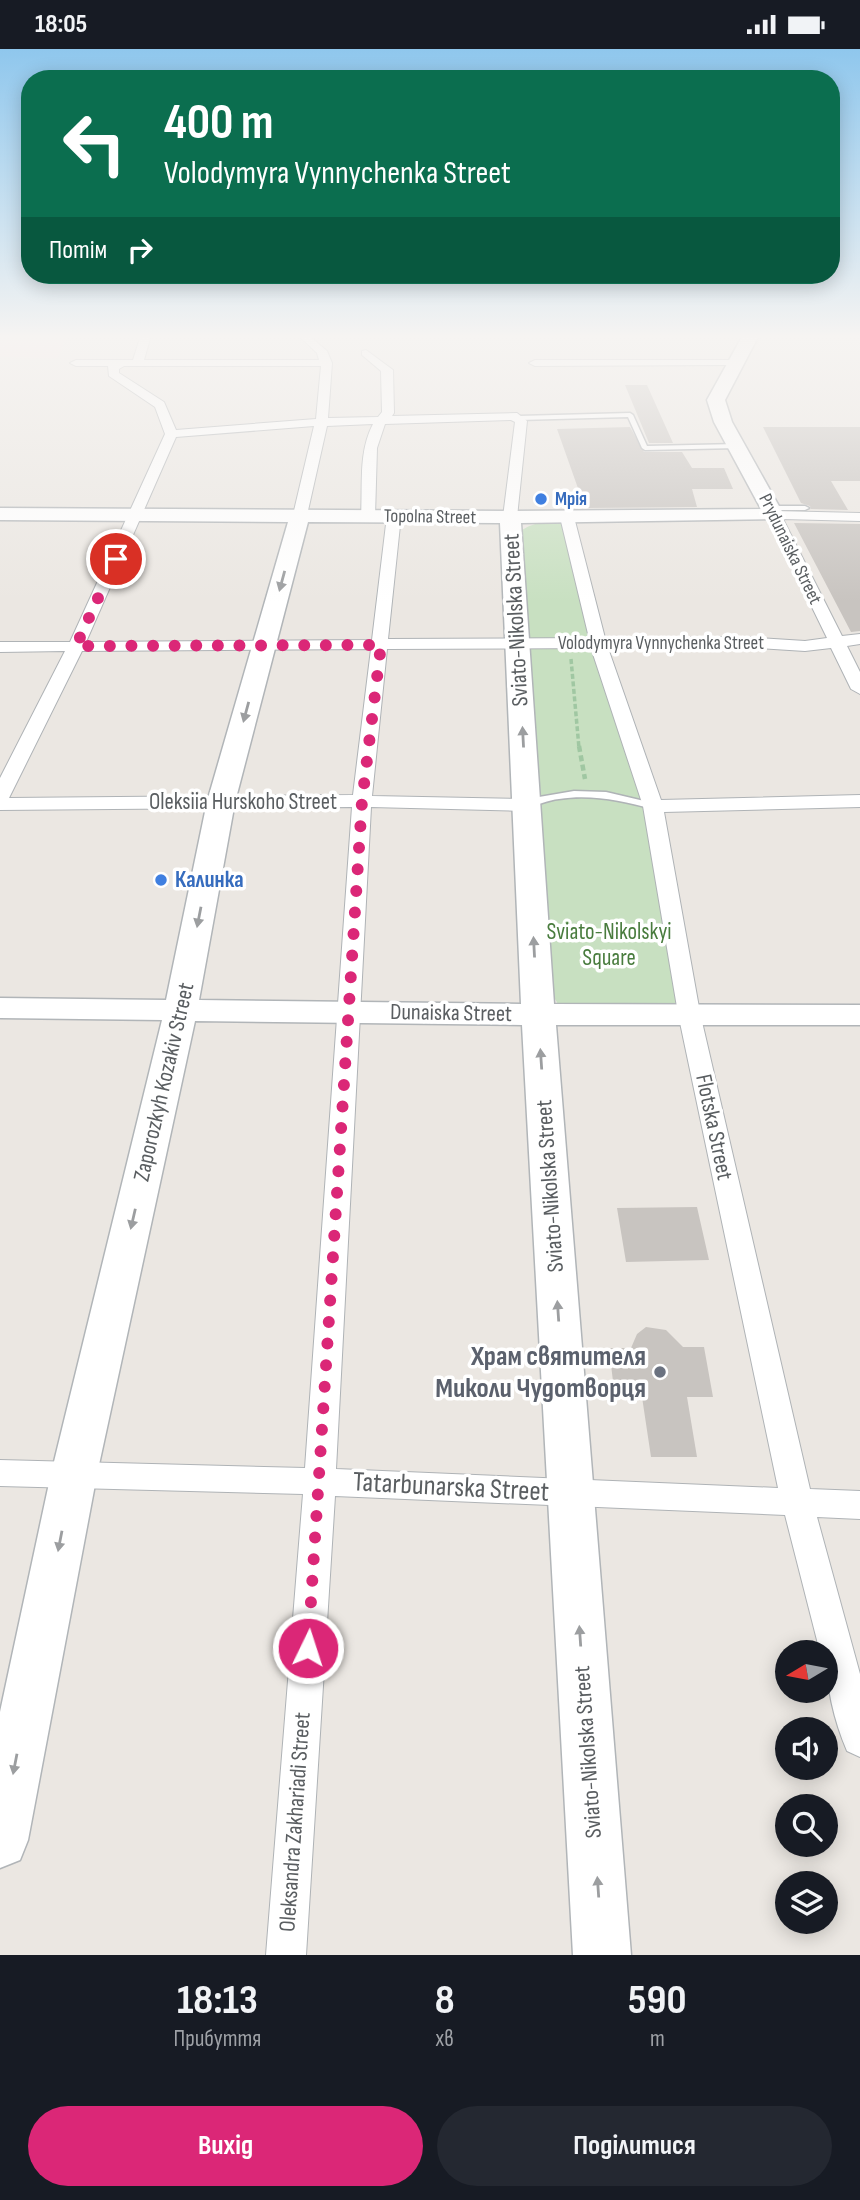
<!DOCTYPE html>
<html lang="uk">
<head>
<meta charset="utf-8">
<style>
	:root { --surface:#171b24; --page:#242831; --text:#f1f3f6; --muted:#9ea1a6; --accent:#db2777 }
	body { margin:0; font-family:"Sofia Sans Condensed",sans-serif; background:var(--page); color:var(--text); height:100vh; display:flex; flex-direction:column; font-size:26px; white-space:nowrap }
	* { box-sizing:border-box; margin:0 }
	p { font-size:23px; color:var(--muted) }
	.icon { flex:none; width:38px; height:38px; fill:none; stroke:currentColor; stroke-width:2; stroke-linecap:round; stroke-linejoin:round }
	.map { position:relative; height:1906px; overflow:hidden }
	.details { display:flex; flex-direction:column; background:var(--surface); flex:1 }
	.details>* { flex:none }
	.guide { position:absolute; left:21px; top:21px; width:819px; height:214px; border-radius:28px; box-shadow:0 4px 18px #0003; background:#0b6e4f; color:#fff; overflow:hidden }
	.needle { width:46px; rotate:260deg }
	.tools { position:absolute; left:775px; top:1591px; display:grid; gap:14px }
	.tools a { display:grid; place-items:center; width:63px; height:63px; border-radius:50%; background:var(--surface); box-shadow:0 4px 18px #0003; font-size:35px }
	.pin { position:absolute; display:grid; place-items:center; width:60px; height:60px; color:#fff; margin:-30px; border:4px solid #fff; border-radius:50%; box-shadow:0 2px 7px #0007 }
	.me { position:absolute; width:77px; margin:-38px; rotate:4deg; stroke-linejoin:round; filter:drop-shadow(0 0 5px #0008) }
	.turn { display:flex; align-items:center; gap:24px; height:147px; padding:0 28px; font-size:32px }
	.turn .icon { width:91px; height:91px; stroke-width:2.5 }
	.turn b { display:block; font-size:49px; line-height:60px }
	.then { display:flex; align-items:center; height:66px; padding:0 28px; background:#0003; gap:14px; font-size:26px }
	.eta { display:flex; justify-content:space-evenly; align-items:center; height:119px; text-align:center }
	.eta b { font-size:42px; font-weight:700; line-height:49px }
	.button { display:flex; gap:14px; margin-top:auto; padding:14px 28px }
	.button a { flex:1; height:80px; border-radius:42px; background:var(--accent); color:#fff; font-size:28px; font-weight:700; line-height:80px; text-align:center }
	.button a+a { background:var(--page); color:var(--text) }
	.status { display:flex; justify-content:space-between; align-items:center; height:49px; padding:0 35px; background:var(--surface); direction:ltr }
	.status svg { height:19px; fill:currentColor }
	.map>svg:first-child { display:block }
	.medical { fill:#f7dfe2 }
	.green { fill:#c8e0c1 }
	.building { fill:#c8c4c0 }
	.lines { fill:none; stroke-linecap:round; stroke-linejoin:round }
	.lane-casing { stroke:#afb3b6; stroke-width:3 }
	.street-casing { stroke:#afb3b6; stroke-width:2 }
	.secondary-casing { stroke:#b1b5b8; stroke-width:3 }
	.path-far1 { stroke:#a0c7a2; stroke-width:3.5; stroke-dasharray:5 2.5; stroke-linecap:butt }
	.path { stroke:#a0c7a2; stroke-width:4.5; stroke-dasharray:6 3.5; stroke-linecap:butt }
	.lane { fill:#fff; fill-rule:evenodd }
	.street { fill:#fff; fill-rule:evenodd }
	.secondary { fill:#fff; fill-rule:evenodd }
	.oneway { fill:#9c9ea0 }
	.route { stroke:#db2777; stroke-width:12; stroke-dasharray:0 21.6 }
	.shop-dot { fill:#3f7fe0; stroke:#fff; stroke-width:2.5 }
	.worship-dot { fill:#6b7280; stroke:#fff; stroke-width:2.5 }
	.labels { text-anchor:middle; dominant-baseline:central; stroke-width:7; stroke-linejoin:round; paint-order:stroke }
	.far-shop-label { font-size:19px; font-weight:bold; fill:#366cbe; stroke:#fff; text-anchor:start }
	.far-street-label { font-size:19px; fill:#5a5e61; stroke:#fff }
	.street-label { font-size:23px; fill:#5a5e61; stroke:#fff }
	.shop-label { font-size:23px; font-weight:bold; fill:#366cbe; stroke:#fff; text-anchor:start }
	.park-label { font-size:23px; fill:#497c3e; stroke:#fff }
	.near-worship-label { font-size:28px; font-weight:bold; fill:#5b616d; stroke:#fff; text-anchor:end }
	.near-street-label { font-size:28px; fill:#5a5e61; stroke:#fff }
</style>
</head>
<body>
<div class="status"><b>18:05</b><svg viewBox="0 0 49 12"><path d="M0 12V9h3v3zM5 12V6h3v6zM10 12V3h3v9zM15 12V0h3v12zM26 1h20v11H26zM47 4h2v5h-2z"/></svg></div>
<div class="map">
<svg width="860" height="1906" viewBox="0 0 860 1906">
	<rect width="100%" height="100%" fill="#ebe7e2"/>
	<path class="medical" d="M0,286H67L58,309L0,308Z"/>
	<path class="green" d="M562,472L645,764L679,945L675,955L664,960L569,959L558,955L552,945L517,485C531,473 544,473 562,472Z"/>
	<path class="building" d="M625,336H647L673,394H649Z
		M630,378L644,403H682L692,419H724L733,440H692L697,458L585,459L557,380Z
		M763,378H860V432H831L848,461L811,460L810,457L801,454Z
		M794,474L860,475V582L851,583Z
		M697,1158L709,1211L626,1213L617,1159Z
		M646,1278L666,1281L683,1298H704L713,1348H687L697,1408H651L642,1348L615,1349L609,1299H631L637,1285Z"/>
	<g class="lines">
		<g class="lane-casing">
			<path id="lane" d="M630,364L633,366L647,397L738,395L741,397L738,399L645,401L642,399L628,368L519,371L516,369L519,367Z
				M767,457H805L809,459L805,461H770L766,459Z
				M574,742L606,743L657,755L658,757L653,760C622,752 592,745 559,750C548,751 538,756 527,759L522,756L539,748Z"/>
		</g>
		<g class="street-casing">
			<path id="street" d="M141,286H151L144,311H319L317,304L298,286H308L327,302L332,314L328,369L378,368L382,363L381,322L362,306V302L366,301L393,321L394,364L392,367L517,364L527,372L517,468L510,472L503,468L515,373L511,371L385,375L377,399L375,467L368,471L361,467C363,436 358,404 373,375L327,377L307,466L300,470L293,466L314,377L176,388L86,593L372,591L387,467L394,463L401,467L388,590L589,589L560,468L567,464L574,468L605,589L745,588L805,592L827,589L767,466L774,462L860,464V472L783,470L842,587L860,585V595L847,597L860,623V645L851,640L831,599L805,602L745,598L608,599L661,751L860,746V758L664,763L700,964L810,1440L860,1442V1470L817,1468L860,1625V1708L847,1702C834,1672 826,1636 826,1603H820L785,1466L335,1447L306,1906H266L303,1445L0,1437V1411L305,1419L352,758L0,761V729L65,602L0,603V593H70L165,385L155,358L109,327L108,317H76L70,314L76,311H133ZM124,317H321L316,370L176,381L164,353L119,324V320ZM591,599L643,757L678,964L778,1439L336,1420L371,758L526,762L536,756L526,750L372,747L387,600ZM371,600L353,746L9,749L82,602Z
				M736,311L740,312V316L535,317L529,314L535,311Z"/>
		</g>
		<g class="secondary-casing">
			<path id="secondary" d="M743,286H759L725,351L732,373L784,466L781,470L521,474L554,955L860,956V976H556L631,1906H573L522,976L195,972L97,1425L28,1791L20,1811L0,1819V1663L51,1425L162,971L0,969V949L166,951L207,753L288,473L0,471V459L510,462L761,460L714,373L707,351ZM308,473L500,474L521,955L199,951L235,753Z"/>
		</g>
		<path class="path-far1" d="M571,610L579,699"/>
		<path class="path" d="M579,697L585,730"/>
		<use href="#lane" class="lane"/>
		<use href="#street" class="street"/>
		<use href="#secondary" class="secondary"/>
	</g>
	<defs><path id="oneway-solid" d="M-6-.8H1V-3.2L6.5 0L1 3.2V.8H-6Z" transform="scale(1.75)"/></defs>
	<g class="oneway">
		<use href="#oneway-solid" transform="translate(282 532) rotate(105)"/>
		<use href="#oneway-solid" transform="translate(246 663) rotate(105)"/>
		<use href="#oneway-solid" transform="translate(523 688) rotate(-93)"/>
		<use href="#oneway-solid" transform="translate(199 868) rotate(101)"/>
		<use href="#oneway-solid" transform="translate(534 898) rotate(-93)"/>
		<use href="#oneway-solid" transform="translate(541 1010) rotate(-94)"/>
		<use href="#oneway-solid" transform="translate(133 1170) rotate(103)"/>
		<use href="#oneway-solid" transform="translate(558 1262) rotate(-94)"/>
		<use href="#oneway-solid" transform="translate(60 1492) rotate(101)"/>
		<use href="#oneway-solid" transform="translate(580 1587) rotate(-94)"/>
		<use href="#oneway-solid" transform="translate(15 1715) rotate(101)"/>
		<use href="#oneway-solid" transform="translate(598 1838) rotate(-94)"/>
	</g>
	<linearGradient id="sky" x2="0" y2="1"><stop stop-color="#8fc7ed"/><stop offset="0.52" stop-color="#f6f4f2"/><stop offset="1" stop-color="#f6f4f2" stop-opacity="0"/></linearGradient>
	<rect width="860" height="553" fill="url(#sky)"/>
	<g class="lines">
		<path class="route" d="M116,510L76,597L381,596L362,752L308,1599"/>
	</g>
	<g class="shop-dot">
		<circle cx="541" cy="450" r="7"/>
		<circle cx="161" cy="831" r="7"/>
	</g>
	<circle class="worship-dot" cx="660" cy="1323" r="7"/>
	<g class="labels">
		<g class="far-shop-label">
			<text x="555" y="450">Мрія</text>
		</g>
		<g class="far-street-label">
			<text transform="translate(430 468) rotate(1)">Topolna Street</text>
			<text transform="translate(790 500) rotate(64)">Prydunaiska Street</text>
			<text x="661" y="594">Volodymyra Vynnychenka Street</text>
		</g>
		<g class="street-label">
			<text transform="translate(516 571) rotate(-93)">Sviato-Nikolska Street</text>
			<text x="243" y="753">Oleksiia Hurskoho Street</text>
			<text transform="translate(451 964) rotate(1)">Dunaiska Street</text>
			<text transform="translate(164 1033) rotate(-77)">Zaporozkyh Kozakiv Street</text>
			<text transform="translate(714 1078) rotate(78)">Flotska Street</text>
			<text transform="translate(550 1137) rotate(-94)">Sviato-Nikolska Street</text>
			<text transform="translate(588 1703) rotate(-94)">Sviato-Nikolska Street</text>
			<text transform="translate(295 1773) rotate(-86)">Oleksandra Zakhariadi Street</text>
		</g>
		<g class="shop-label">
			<text x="175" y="831">Калинка</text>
		</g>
		<g class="park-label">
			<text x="609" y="883">Sviato-Nikolskyi<tspan x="609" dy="26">Square</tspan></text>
		</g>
		<g class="near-worship-label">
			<text x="646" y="1307">Храм святителя<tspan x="646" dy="32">Миколи Чудотворця</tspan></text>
		</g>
		<g class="near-street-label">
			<text transform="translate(451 1438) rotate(3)">Tatarbunarska Street</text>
		</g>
	</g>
</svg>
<div class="tools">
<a><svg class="needle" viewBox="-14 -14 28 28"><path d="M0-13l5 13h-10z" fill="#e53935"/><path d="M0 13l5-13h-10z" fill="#9ea1a6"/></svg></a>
<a><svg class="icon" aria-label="sound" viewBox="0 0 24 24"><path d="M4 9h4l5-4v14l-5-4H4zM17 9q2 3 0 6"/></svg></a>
<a><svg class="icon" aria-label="search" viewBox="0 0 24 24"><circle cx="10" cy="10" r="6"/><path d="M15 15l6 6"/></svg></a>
<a><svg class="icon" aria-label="layers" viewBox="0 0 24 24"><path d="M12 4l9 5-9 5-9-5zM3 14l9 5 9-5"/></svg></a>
</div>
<div class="pin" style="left:116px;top:510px;background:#d93025"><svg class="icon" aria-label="arrive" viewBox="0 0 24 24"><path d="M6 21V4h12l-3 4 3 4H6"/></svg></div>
<svg class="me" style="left:308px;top:1599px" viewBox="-20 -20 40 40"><circle r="17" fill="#db2777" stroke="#fff" stroke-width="3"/><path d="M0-11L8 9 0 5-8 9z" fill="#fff"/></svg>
<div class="guide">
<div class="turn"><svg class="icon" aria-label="left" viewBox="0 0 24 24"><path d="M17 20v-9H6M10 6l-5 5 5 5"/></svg><div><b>400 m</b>Volodymyra Vynnychenka Street</div></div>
<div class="then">Потім<svg class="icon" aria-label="right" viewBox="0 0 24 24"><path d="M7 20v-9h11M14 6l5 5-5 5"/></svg></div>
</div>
</div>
<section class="details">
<div class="eta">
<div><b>18:13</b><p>Прибуття</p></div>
<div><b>8</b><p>хв</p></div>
<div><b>590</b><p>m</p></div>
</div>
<div class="button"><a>Вихід</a><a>Поділитися</a></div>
</section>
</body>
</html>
